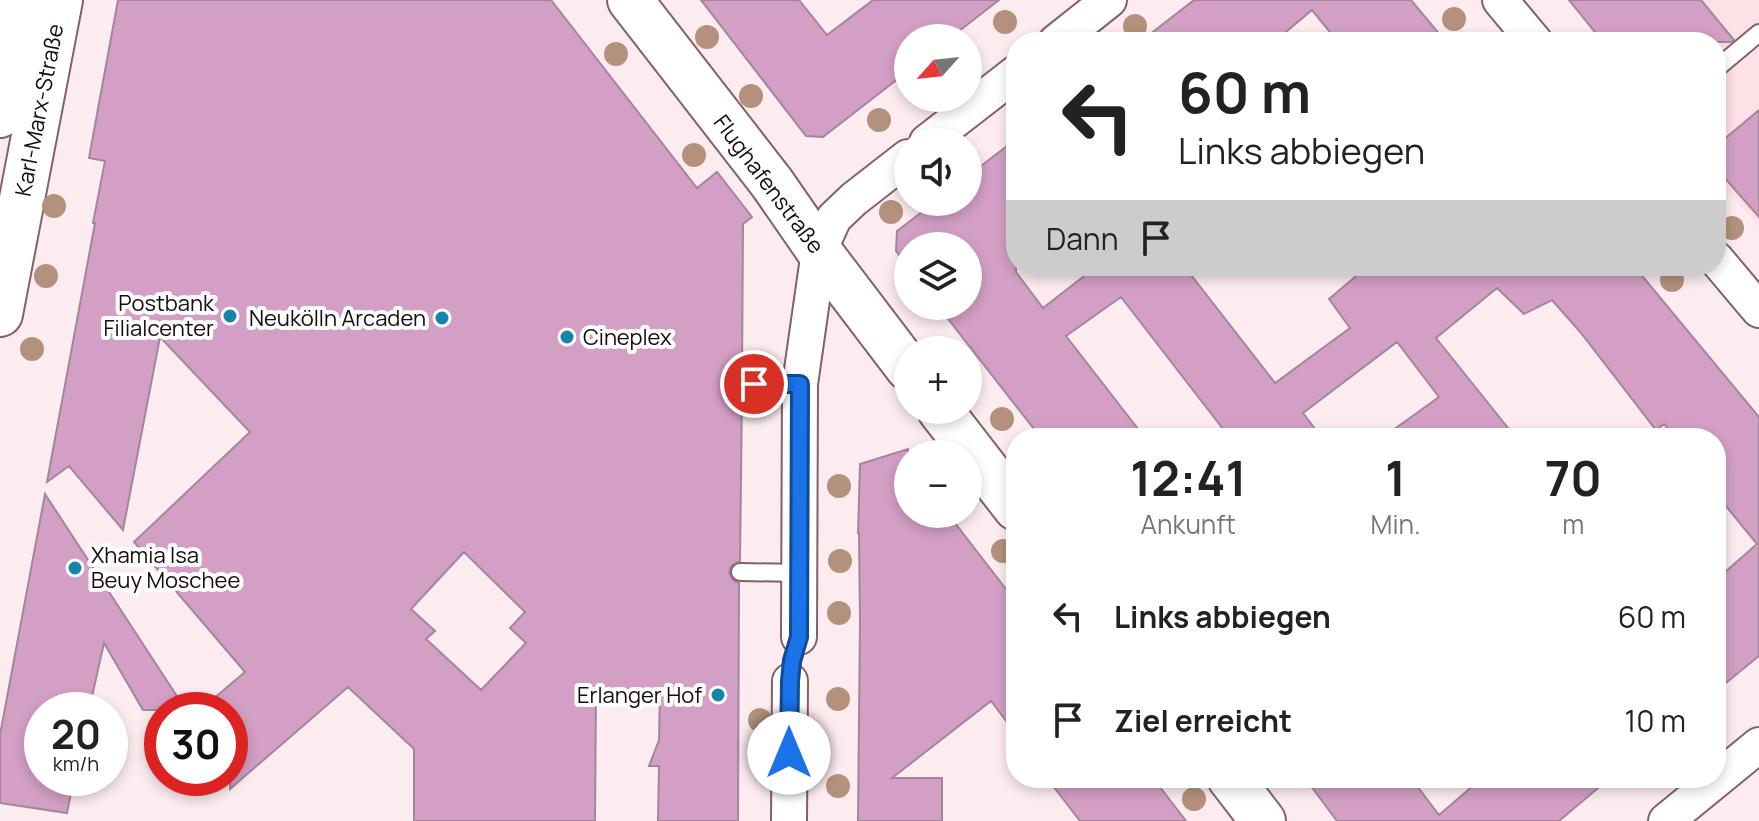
<!DOCTYPE html>
<html lang="de">
<head>
<meta charset="utf-8">
<style>
	:root { --surface:#fff; --page:#f6f6f6; --text:#222; --muted:#767676 }
	body { margin:0; font-family:Manrope,sans-serif; background:var(--page); color:var(--text); height:100vh; display:flex; flex-direction:column; font-size:30px; white-space:nowrap }
	* { box-sizing:border-box; margin:0 }
	p { font-size:26px; color:var(--muted) }
	.icon { flex:none; width:44px; height:44px; fill:none; stroke:currentColor; stroke-width:2; stroke-linecap:round; stroke-linejoin:round }
	.map { position:relative; flex:1; overflow:hidden }
	.panel { position:absolute; left:1006px; top:428px; width:720px; height:360px; display:flex; flex-direction:column; background:var(--surface); border-radius:32px; box-shadow:0 4px 12px #0003 }
	.panel>* { flex:none }
	.top-card { position:absolute; left:1006px; top:32px; width:720px; height:244px; border-radius:32px; box-shadow:0 4px 12px #0003; background:#fff; color:var(--text); overflow:hidden }
	.needle { width:52px; rotate:243deg }
	.tools { position:absolute; left:894px; top:24px; display:grid; gap:16px }
	.tools a { display:grid; place-items:center; width:88px; height:88px; border-radius:50%; background:var(--surface); box-shadow:0 4px 12px #0003; font-size:40px }
	.speed { position:absolute; left:24px; top:692px; display:flex; gap:16px; font-size:40px; font-weight:700; text-align:center }
	.speed>* { display:grid; place-content:center; width:104px; height:104px; border-radius:50%; background:var(--surface); box-shadow:0 4px 12px #0003; line-height:1 }
	.speed small { font-size:20px; font-weight:400 }
	.speed .limit { border:12px solid #d22; background:#fff; color:#111 }
	.pin { position:absolute; display:grid; place-items:center; width:68px; height:68px; color:#fff; margin:-34px; border:4px solid #fff; border-radius:50%; box-shadow:0 2px 8px #0007 }
	.me { position:absolute; width:88px; margin:-44px; rotate:0deg; stroke-linejoin:round; filter:drop-shadow(0 0 6px #0008) }
	.turn { display:flex; align-items:center; gap:28px; height:168px; padding:0 40px; font-size:36px }
	.turn .icon { width:104px; height:104px; stroke-width:2.5 }
	.turn b { display:block; font-size:56px; line-height:68px }
	.then { display:flex; align-items:center; height:76px; padding:0 40px; background:#0003; gap:16px; font-size:30px }
	.eta { display:flex; justify-content:space-evenly; align-items:center; height:136px; text-align:center }
	.eta b { font-size:48px; font-weight:700; line-height:56px }
	ul { padding:0; list-style:none }
	li { display:flex; align-items:center; gap:24px; height:104px; padding:0 40px }
	li div { flex:1 }
	li b { display:block; font-size:30px }
	li em { font-style:normal }
	.map>svg:first-child { display:block }
	.built { fill:#fde1e7 }
	.building { fill:#d39fc5; stroke:#a2879b; stroke-width:2; fill-rule:evenodd }
	.lines { fill:none; stroke-linecap:round; stroke-linejoin:round }
	.lane-casing { stroke:#826169; stroke-width:20 }
	.street-casing { stroke:#826169; stroke-width:38 }
	.secondary-casing { stroke:#826169; stroke-width:48 }
	.lane { stroke:#fff; stroke-width:16 }
	.street { stroke:#fff; stroke-width:34 }
	.secondary { stroke:#fff; stroke-width:44 }
	.tree { fill:#b3917c }
	.route-casing { stroke:#114b97; stroke-width:20 }
	.route { stroke:#1a73e8; stroke-width:14 }
	.poi-dot { fill:#1486ac; stroke:#fefefe; stroke-width:3 }
	.labels { text-anchor:middle; dominant-baseline:central; stroke-width:8; stroke-linejoin:round; paint-order:stroke }
	.street-label { font-size:22px; fill:#160a0d; stroke:#fefefe }
	.poi-label { font-size:22px; fill:#160a0d; stroke:#fefefe; text-anchor:end }
</style>
</head>
<body>
<div class="map">
<svg width="1759" height="821" viewBox="0 0 1759 821">
	<rect width="100%" height="100%" fill="#fcecef"/>
	<path class="built" d="M1569,0H1759V227L1716,178V42H1603Z"/>
	<path class="building" d="M118,0H551L697,188L717,172L752,217L743,224L742,373L736,375L731,383L733,390L742,395L740,561L731,566L729,573L734,581L739,583L738,821H658L659,766H649L659,740L660,690L596,689L595,821H414V749L348,687L230,789V710H200L245,672L134,542L250,432L160,337L123,530L69,466L47,482L95,223H93L105,161L89,158ZM464,552L525,612L510,628L526,643L481,690L426,639L435,631L411,609Z
		M701,0H799L827,35L873,0H999L950,38H908V71L823,137L806,136Z
		M1194,0H1411L1446,42H1338L1312,10L1274,42H1140Z
		M1569,0H1701L1734,40L1731,42H1603Z
		M1759,110V217L1716,168V146Z
		M1016,139V272L1043,308L1097,266H1184L1275,383L1350,328L1329,299L1368,266H1634L1759,417V656L1716,691V580L1757,544L1716,494V438H1676L1664,424L1656,430L1581,333L1552,300L1524,314L1497,288L1436,338L1516,438H1382L1439,397L1397,342L1303,413L1322,438H1230L1121,297L1066,336L1145,438H1041L938,306H968V246H908V267L896,251L897,231L935,202H968V176Z
		M908,449V514H948L1016,602V734L991,701L892,778H942V821H858L860,622L859,533H858L860,464Z
		M45,494L186,710H143L104,643L89,710H42V778H74L67,813L0,803V735Z
		M1047,778H1153L1186,821H1080Z
		M1305,778H1411L1439,815L1482,778H1610L1559,821H1337Z"/>
	<g class="lines">
		<g class="lane-casing">
			<path id="lane" d="M1716,69L1759,33
				M742,384H800
				M740,572L799,573
				M790,681L792,661L799,637"/>
		</g>
		<g class="street-casing">
			<path id="street" d="M1500,0L1535,42
				M1056,42L1109,0
				M927,142L1016,73
				M1716,259L1759,310
				M799,637L800,384L819,251L834,218L854,199L908,157
				M789,821L790,681
				M1666,821L1759,745"/>
		</g>
		<g class="secondary-casing">
			<path id="secondary" d="M630,0L772,183L819,251L908,368
				M0,115L21,0
				M0,314L60,0
				M940,410L1016,508
				M1230,778L1263,821"/>
		</g>
		<use href="#lane" class="lane"/>
		<use href="#street" class="street"/>
		<use href="#secondary" class="secondary"/>
	</g>
	<g class="tree">
		<circle cx="1454" cy="19" r="12"/>
		<circle cx="1005" cy="22" r="12"/>
		<circle cx="1135" cy="26" r="12"/>
		<circle cx="707" cy="37" r="12"/>
		<circle cx="616" cy="54" r="12"/>
		<circle cx="751" cy="96" r="12"/>
		<circle cx="879" cy="120" r="12"/>
		<circle cx="694" cy="155" r="12"/>
		<circle cx="54" cy="206" r="12"/>
		<circle cx="891" cy="212" r="12"/>
		<circle cx="1732" cy="228" r="12"/>
		<circle cx="46" cy="276" r="12"/>
		<circle cx="1672" cy="280" r="12"/>
		<circle cx="32" cy="349" r="12"/>
		<circle cx="1002" cy="419" r="12"/>
		<circle cx="839" cy="486" r="12"/>
		<circle cx="1003" cy="551" r="12"/>
		<circle cx="840" cy="561" r="12"/>
		<circle cx="839" cy="613" r="12"/>
		<circle cx="838" cy="699" r="12"/>
		<circle cx="760" cy="720" r="12"/>
		<circle cx="838" cy="786" r="12"/>
		<circle cx="1194" cy="799" r="12"/>
	</g>
	<g class="lines">
		<g class="route-casing">
			<path id="route" d="M754,384H800L799,637L792,661L790,681L789,753"/>
		</g>
		<use href="#route" class="route"/>
	</g>
	<g class="poi-dot">
		<circle cx="230" cy="316" r="8"/>
		<circle cx="442" cy="318" r="8"/>
		<circle cx="567" cy="337" r="8"/>
		<circle cx="75" cy="568" r="8"/>
		<circle cx="718" cy="695" r="8"/>
	</g>
	<g class="labels">
		<g class="street-label">
			<text transform="translate(39 110) rotate(-79)">Karl-Marx-Straße</text>
			<text transform="translate(769 184) rotate(53)">Flughafenstraße</text>
		</g>
		<g class="poi-label">
			<text x="214" y="303">Postbank<tspan x="214" dy="25">Filialcenter</tspan></text>
			<text x="426" y="318">Neukölln Arcaden</text>
			<text x="583" y="337" text-anchor="start">Cineplex</text>
			<text x="91" y="555" text-anchor="start">Xhamia Isa<tspan x="91" dy="25">Beuy Moschee</tspan></text>
			<text x="702" y="695">Erlanger Hof</text>
		</g>
	</g>
</svg>
<div class="tools">
<a><svg class="needle" viewBox="-14 -14 28 28"><path d="M0-13l5 13h-10z" fill="#e53935"/><path d="M0 13l5-13h-10z" fill="#767676"/></svg></a>
<a><svg class="icon" aria-label="sound" viewBox="0 0 24 24"><path d="M4 9h4l5-4v14l-5-4H4zM17 9q2 3 0 6"/></svg></a>
<a><svg class="icon" aria-label="layers" viewBox="0 0 24 24"><path d="M12 4l9 5-9 5-9-5zM3 14l9 5 9-5"/></svg></a>
<a>+</a>
<a>−</a>
</div>
<div class="speed"><div>20<small>km/h</small></div><div class="limit">30</div></div>
<div class="pin" style="left:754px;top:384px;background:#d93025"><svg class="icon" aria-label="arrive" viewBox="0 0 24 24"><path d="M6 21V4h12l-3 4 3 4H6"/></svg></div>
<svg class="me" style="left:789px;top:753px" viewBox="-20 -20 40 40"><circle r="19" fill="#fff"/><path d="M0-13L10 11 0 6-10 11z" fill="#1a73e8"/></svg>
<div class="top-card">
<div class="turn"><svg class="icon" aria-label="left" viewBox="0 0 24 24"><path d="M17 20v-9H6M10 6l-5 5 5 5"/></svg><div><b>60 m</b>Links abbiegen</div></div>
<div class="then">Dann<svg class="icon" aria-label="arrive" viewBox="0 0 24 24"><path d="M6 21V4h12l-3 4 3 4H6"/></svg></div>
</div>
<section class="panel">
<div class="eta">
<div><b>12:41</b><p>Ankunft</p></div>
<div><b>1</b><p>Min.</p></div>
<div><b>70</b><p>m</p></div>
</div>
<ul>
<li><svg class="icon" aria-label="left" viewBox="0 0 24 24"><path d="M17 20v-9H6M10 6l-5 5 5 5"/></svg><div><b>Links abbiegen</b></div><em>60 m</em></li>
<li><svg class="icon" aria-label="arrive" viewBox="0 0 24 24"><path d="M6 21V4h12l-3 4 3 4H6"/></svg><div><b>Ziel erreicht</b></div><em>10 m</em></li>
</ul>
</section>
</div>
</body>
</html>
